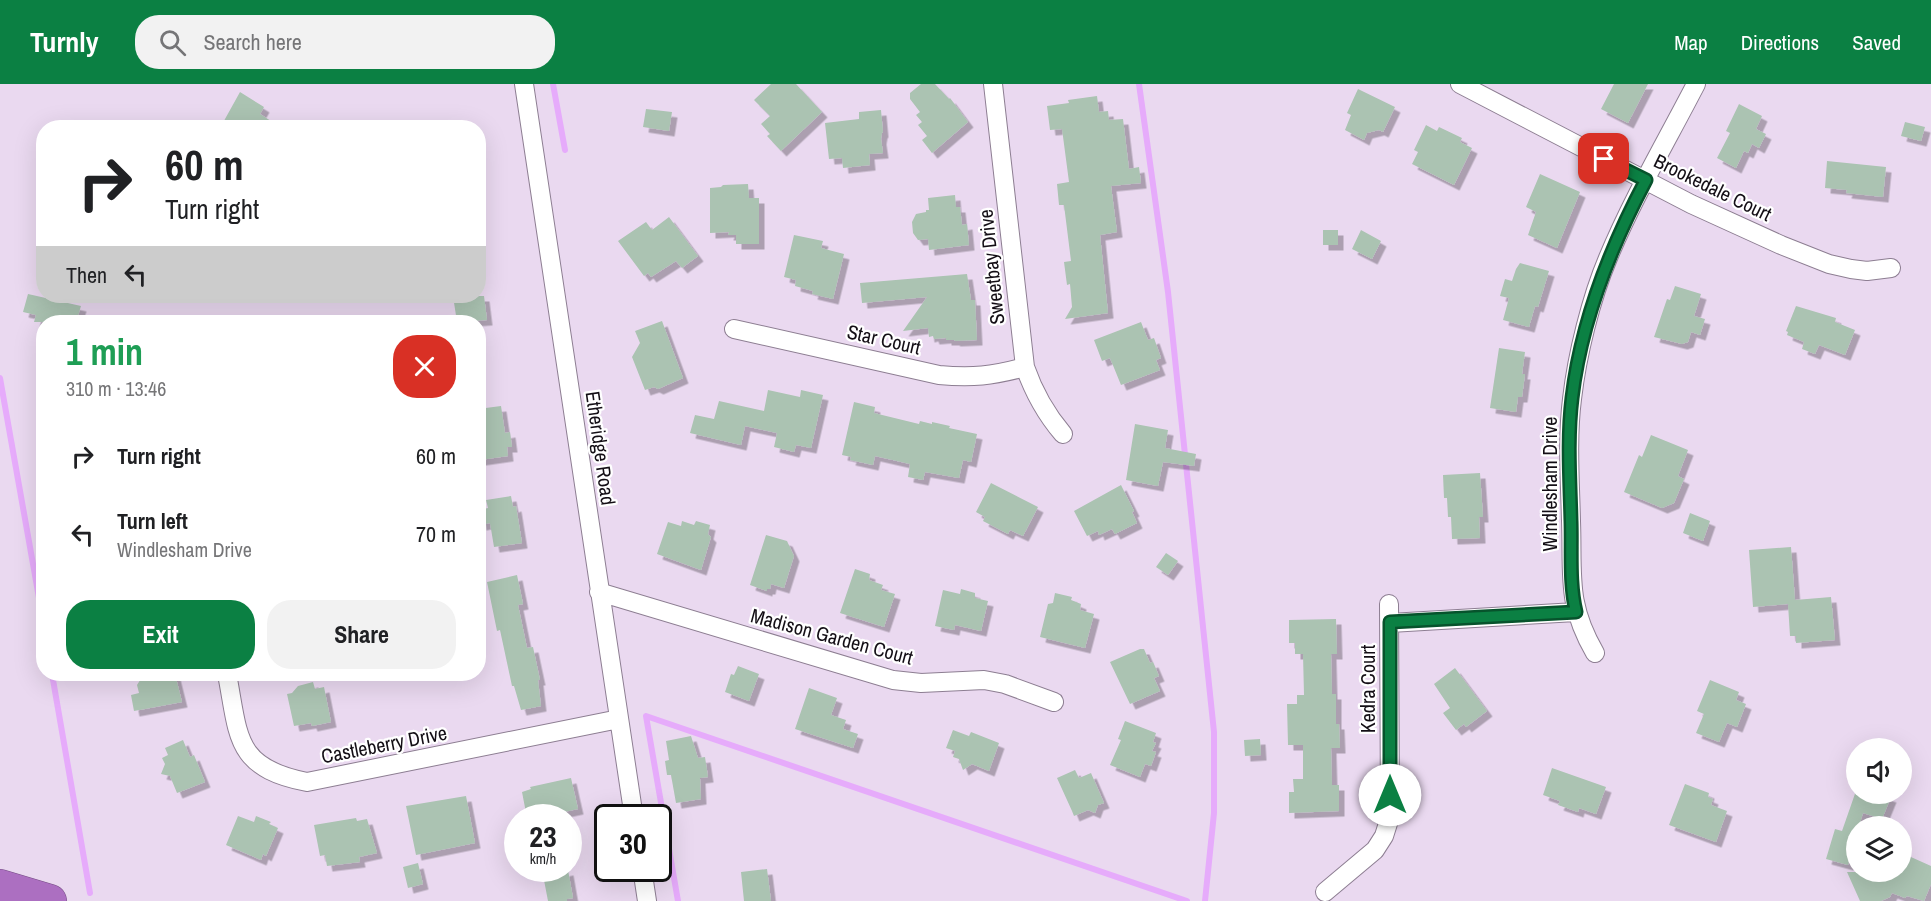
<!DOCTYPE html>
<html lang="en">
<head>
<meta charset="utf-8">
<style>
	:root { --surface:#fff; --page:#f2f2f2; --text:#202124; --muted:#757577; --accent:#0b8043 }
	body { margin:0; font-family:"Archivo Narrow",sans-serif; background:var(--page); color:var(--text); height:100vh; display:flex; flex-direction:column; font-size:22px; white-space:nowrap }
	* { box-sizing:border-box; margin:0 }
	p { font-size:20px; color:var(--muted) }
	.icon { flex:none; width:33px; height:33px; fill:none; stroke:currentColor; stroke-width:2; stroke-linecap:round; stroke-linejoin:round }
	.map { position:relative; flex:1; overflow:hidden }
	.panel { position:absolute; left:36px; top:231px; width:450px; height:366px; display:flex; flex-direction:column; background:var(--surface); border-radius:24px; box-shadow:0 6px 24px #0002 }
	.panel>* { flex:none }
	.top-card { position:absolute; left:36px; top:36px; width:450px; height:183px; border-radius:24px; box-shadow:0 6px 24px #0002; background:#fff; color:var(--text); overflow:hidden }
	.controls { position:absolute; left:1846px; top:654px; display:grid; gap:12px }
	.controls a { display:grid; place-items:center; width:66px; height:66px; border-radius:50%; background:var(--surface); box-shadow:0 6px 24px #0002; font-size:30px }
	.speed { position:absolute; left:504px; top:720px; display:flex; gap:12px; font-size:30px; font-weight:700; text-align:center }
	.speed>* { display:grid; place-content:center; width:78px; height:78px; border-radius:50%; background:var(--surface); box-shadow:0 6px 24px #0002; line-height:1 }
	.speed small { font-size:15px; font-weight:400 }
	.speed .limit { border:3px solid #111; border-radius:9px; background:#fff; color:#111 }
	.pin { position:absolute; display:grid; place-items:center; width:51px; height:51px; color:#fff; margin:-26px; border-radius:12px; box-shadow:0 3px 9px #0006 }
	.me { position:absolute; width:66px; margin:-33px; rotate:0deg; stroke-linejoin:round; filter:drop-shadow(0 0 4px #0008) }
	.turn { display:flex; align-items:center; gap:21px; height:126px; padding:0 30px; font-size:27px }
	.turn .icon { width:78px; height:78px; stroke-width:2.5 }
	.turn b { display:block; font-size:42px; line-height:51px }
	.then { display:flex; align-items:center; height:57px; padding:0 30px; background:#0003; gap:12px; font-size:22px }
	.round { display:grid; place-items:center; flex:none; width:63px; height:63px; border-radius:24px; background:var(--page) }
	.head { display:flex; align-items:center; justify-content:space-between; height:102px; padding:0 30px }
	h1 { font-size:36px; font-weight:700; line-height:45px; color:#1e9e55 }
	.button { display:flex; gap:12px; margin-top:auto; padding:12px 30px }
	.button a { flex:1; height:69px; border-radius:24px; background:var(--accent); color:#fff; font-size:24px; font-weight:700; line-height:69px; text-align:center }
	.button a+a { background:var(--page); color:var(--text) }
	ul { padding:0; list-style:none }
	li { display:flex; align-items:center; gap:18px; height:78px; padding:0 30px }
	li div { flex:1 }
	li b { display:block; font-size:22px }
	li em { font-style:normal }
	header { display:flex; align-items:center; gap:36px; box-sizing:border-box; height:84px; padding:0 30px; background:var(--accent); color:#fff }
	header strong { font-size:28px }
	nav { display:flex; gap:33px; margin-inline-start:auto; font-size:21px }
	.search { width:420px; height:54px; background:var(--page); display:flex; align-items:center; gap:15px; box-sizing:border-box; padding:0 21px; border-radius:24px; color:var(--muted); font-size:22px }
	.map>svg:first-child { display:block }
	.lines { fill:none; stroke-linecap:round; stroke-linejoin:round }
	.stream { stroke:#e6abfb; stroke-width:6 }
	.building { fill:#abc3b2; filter:url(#shadow) }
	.minor-casing { stroke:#8d7e92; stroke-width:20 }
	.motorway-casing { stroke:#764d85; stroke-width:34 }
	.minor { stroke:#fff; stroke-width:18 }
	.motorway { stroke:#ac6fc1; stroke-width:33 }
	.route-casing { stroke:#07532c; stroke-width:15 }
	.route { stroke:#0b8043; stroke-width:10 }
	.labels { text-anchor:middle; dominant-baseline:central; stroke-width:4.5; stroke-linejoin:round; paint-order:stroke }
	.street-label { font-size:20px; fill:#130e15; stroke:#fff }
</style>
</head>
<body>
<header>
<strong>Turnly</strong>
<div class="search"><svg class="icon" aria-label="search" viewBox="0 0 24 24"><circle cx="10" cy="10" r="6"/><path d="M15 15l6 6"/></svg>Search here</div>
<nav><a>Map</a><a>Directions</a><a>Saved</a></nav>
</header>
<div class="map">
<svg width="1931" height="817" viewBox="0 0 1931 817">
	<defs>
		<filter id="shadow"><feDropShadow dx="5.5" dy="5.5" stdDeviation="0" flood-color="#0004"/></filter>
	</defs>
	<rect width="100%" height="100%" fill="#ead9f0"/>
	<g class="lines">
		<path class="stream" d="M553,0L565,66
			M1139,0L1168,208L1214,648V729L1205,817
			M0,294L44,542
			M52,590L90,809
			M678,817L646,632L1187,817"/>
	</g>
	<path class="building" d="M771,0H796L822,28L781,67L767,52L770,50L761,40L770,32L754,16Z
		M921,0H935L949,15L950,14L968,38L932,69L922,56L927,52L918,41L922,38L916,31L920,28L910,15V9Z
		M1614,0H1648L1628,39L1601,25Z
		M1358,5L1395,23L1383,48L1379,46L1367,49L1364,56L1345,46L1351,31L1347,29Z
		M240,8L264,23L260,30L282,44H220Z
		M1097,12L1099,28L1108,27L1109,36L1123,35L1129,85L1139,83L1141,99L1111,102L1117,148L1100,151L1108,229L1065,235L1072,223L1070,200L1067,201L1064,178L1071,177L1064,121H1059L1057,100L1069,98L1062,45L1050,46L1047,22L1069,19L1068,16Z
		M1739,20L1762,32L1756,45L1766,50L1759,64L1752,60L1748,69L1744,67L1736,84L1717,74L1730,49L1726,47Z
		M646,25L672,28L669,47L643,43Z
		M881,26L883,48L882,49L881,55L883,69L869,70L870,81L843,84L842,74L829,75L825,39L859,35V28Z
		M1905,38L1925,43L1921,57L1901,52Z
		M1426,41L1437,47L1439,43L1462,54L1460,58L1472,64L1454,101L1412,80L1418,68L1414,66Z
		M1827,77L1886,83L1883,113L1846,109L1847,106L1825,104Z
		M1540,90L1580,108L1557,164L1528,151L1536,128L1526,123Z
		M748,100L749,114H759V160H736V151H728L729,148L710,149V104L721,103L723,101Z
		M955,111L956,123H960L962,141L967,140L969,161L929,166L928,155L918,156L913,149L912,138L916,130L926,128V126H929L928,114Z
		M669,133L698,172L682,184L676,177L651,193L648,189L644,192L618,157L646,138L652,146Z
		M1323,146H1338V161H1323Z
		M1361,146L1381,157L1372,175L1352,165Z
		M794,151L823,157L821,164L844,170L833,215L812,210L813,207L795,202L796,196L784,193Z
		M1520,179L1549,187L1538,223L1535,222L1529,243L1503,236L1509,214L1500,212L1505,195L1512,197L1516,185Z
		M967,190L971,216H975L977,256L954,257L955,256H946V254L934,255L933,252L929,253L928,244L903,247L927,213L862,219L860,199Z
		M1675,202L1701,210L1694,232L1705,235L1700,251L1691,248L1688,258L1682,260L1654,253L1667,215L1670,216Z
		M28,210L81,222L76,238H34L36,231L23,228Z
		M453,212H484L487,236L457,238Z
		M1796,222L1836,234L1835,238L1855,246L1845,271L1819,261L1815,270L1802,265L1804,258L1787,251L1788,248L1786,247Z
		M662,237L683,294L658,305L654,303L645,306L632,273L640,259L635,247Z
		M1141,238L1148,256L1154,254L1161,274L1156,276L1160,286L1121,301L1110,274L1102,277L1094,256Z
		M1499,264L1525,268L1522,290H1525L1522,313H1518L1516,328L1490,324Z
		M768,306L800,313L801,306L823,311L811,364L796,361L794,368L774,363L777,349L745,342L741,361L690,349L695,331L714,335L719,317L764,327Z
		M854,318L875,323L874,329L919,340L920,337L932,340V338L950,342L949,344L977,350L971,378L963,376L959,394L925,388L923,396L908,393L910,380L875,372L873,381L850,376L851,373L842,371Z
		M501,322L505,349L510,348L512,363H507L508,372L480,376L478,325Z
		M1135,340L1168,346L1165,364L1196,370L1194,382L1163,378L1158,402L1126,396Z
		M1651,351L1688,366L1678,392L1684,395L1674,419L1662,424L1624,408L1639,371L1642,373Z
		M1480,389L1483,433H1479L1480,454L1452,455L1451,433H1448L1447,414H1444L1443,391Z
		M991,399L1038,423L1023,452L1010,446L1008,450L983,437L985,433L976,428Z
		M1121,401L1134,427L1132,428L1137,439L1115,450L1112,445L1099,451L1098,447L1087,452L1074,427Z
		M511,412L513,423L516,422L522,459L494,463L490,439L481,441L479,426L488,424L486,416Z
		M1690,429L1710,437L1703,457L1683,449Z
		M682,437L694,441L696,437L710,441L708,450L711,453L701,486L657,470L668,438L681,442Z
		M766,451L787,457L794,472L784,504L771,500L770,505H767V507L750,501Z
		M1791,463L1795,516L1831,513L1835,556L1796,559V552H1790L1788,520L1753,523L1749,466Z
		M1166,469L1178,477L1168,491L1156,483Z
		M855,485L870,490L869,496L883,501L881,506L895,510L884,543L840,529Z
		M517,491L523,520L518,521L527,564L533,563L540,596H538L541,622L521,626L514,602H512L500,546L497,547L487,498Z
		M961,505L975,509V514L988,517L981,547L955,541L954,546L935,542L943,506L960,510Z
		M1055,509L1072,513L1071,516L1081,520L1080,526L1094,530L1085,564L1040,553L1048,520L1053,519Z
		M1336,535L1337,570H1331L1332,610H1336V640H1339L1340,664H1331L1332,701H1339V727L1289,729V708H1294L1293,695H1303V661H1288L1287,620H1297V611H1304L1303,570H1295V559H1289V536Z
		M1140,565H1144L1150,579L1153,578L1159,592L1154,594L1160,607L1130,620L1110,578Z
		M738,582L759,590L749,617L725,608L731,590L734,591Z
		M1455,584L1487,627L1466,643L1464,640L1456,646L1443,629L1450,624L1434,600Z
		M144,590H175L182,618L134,627L131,611L139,609L137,601Z
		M1710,596L1739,608L1736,616L1746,620L1737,643L1727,639L1719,658L1696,649L1704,630L1697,627Z
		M313,598L315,605L324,603L331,638L312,642L311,639L294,642L287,610L292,609L298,602Z
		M809,604L837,614L831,631L846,636L843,645L858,650L853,664L795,645Z
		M1125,637L1156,649L1153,658L1156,659L1152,667L1156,668L1151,682L1145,680L1140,693L1110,681L1121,656L1118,655Z
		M953,646L969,652L971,648L999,659L989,687L972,680L963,686L959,675L953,673L955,667L946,664Z
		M691,652L698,674L705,673L708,693L700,694L701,715L676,719L671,691H667L665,677L669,676L666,657Z
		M1260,655L1261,671L1245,672L1244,656Z
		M183,656L190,673L194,671L205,698L177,709L170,692L161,690L165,680L162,674L168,671L165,664Z
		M1552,684L1606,703L1596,730L1579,724L1578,728L1558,721L1560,717L1543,711Z
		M1075,686L1079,694L1091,689L1104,719L1098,721L1095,729L1088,726L1074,732L1072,727L1057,694Z
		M571,694L578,725L559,729L560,734H527L522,708L531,705L530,703Z
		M1685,700L1709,709L1708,713L1713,715L1711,721L1727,727L1716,758L1669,741Z
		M1857,704V710H1881L1891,713L1882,735L1863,729L1859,742H1857V750L1848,781L1826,775L1835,745L1842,747Z
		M466,712L475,759L416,771L406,722Z
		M238,732L254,738L256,732L271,738L269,740L278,744L266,772L263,770L261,776L226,761Z
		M356,734L357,737L367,735L377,769L359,773L360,778L327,782L325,771L320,772L314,741Z
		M1902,769L1931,782V800L1924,817L1907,812L1905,814L1892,809L1890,813L1881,817H1860L1847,788H1902Z
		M418,779L423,800L408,804L403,783Z
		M767,785L771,817H744L741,788Z
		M568,786L573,814L567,815V817H548L543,791Z"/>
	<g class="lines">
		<g class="minor-casing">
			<path id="minor" d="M524,0L634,734
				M993,0L1025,283C1034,309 1045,329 1063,350
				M1460,0L1691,120L1781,161L1829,180L1851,185L1867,187L1891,184
				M734,245L939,291C972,294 992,292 1025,283
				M599,508L893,596L921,599L984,596L1005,600L1054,618
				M1390,539L1576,528
				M1595,569C1566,519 1573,491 1571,437C1570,396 1567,355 1572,315C1577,271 1591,214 1608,174C1633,114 1666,58 1696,0
				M227,590C239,652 234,684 307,698L619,635
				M642,784L647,817
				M1325,808L1375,766L1384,752L1390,733L1389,520"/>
		</g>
		<g class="motorway-casing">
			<path id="motorway" d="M0,802L50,817"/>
		</g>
		<use href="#minor" class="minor"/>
		<use href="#motorway" class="motorway"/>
	</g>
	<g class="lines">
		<g class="route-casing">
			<path id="route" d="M1390,711V538L1576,528C1569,498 1572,467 1571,437C1570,396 1567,355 1572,314C1581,237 1610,164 1646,96L1604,75"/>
		</g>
		<use href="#route" class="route"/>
	</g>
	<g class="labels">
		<g class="street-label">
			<text transform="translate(1713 103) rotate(26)">Brookedale Court</text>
			<text transform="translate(991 183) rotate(-96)">Sweetbay Drive</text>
			<text transform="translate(884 255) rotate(13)">Star Court</text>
			<text transform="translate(601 364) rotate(82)">Etheridge Road</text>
			<text transform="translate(1549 400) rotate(-90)">Windlesham Drive</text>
			<text transform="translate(832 552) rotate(15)">Madison Garden Court</text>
			<text transform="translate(1367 605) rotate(-90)">Kedra Court</text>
			<text transform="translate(384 660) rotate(-11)">Castleberry Drive</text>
		</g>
	</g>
</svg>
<div class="controls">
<a><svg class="icon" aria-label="sound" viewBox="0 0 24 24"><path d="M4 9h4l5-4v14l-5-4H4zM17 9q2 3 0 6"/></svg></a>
<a><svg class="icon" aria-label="layers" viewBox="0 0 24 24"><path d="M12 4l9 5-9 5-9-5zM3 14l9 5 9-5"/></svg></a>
</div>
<div class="speed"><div>23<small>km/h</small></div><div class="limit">30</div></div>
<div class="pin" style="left:1604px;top:75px;background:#d93025"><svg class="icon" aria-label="arrive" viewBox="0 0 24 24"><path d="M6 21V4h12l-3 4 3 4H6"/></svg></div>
<svg class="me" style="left:1390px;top:711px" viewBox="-20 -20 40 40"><circle r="19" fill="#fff"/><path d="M0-13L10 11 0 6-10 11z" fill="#0b8043"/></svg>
<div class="top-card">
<div class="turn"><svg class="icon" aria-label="right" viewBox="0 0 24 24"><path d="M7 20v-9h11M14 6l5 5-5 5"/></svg><div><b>60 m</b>Turn right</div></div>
<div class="then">Then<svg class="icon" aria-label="left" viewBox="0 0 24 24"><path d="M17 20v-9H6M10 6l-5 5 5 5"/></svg></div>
</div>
<section class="panel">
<div class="head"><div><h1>1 min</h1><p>310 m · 13:46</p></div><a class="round" style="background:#d93025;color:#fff"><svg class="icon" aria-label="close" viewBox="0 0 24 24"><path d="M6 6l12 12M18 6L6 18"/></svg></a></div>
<ul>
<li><svg class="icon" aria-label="right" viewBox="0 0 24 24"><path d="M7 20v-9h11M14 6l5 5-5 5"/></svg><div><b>Turn right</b></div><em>60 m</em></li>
<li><svg class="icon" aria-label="left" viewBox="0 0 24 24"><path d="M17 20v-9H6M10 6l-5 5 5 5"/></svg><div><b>Turn left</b><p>Windlesham Drive</p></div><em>70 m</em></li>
</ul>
<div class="button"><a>Exit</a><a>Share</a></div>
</section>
</div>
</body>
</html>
